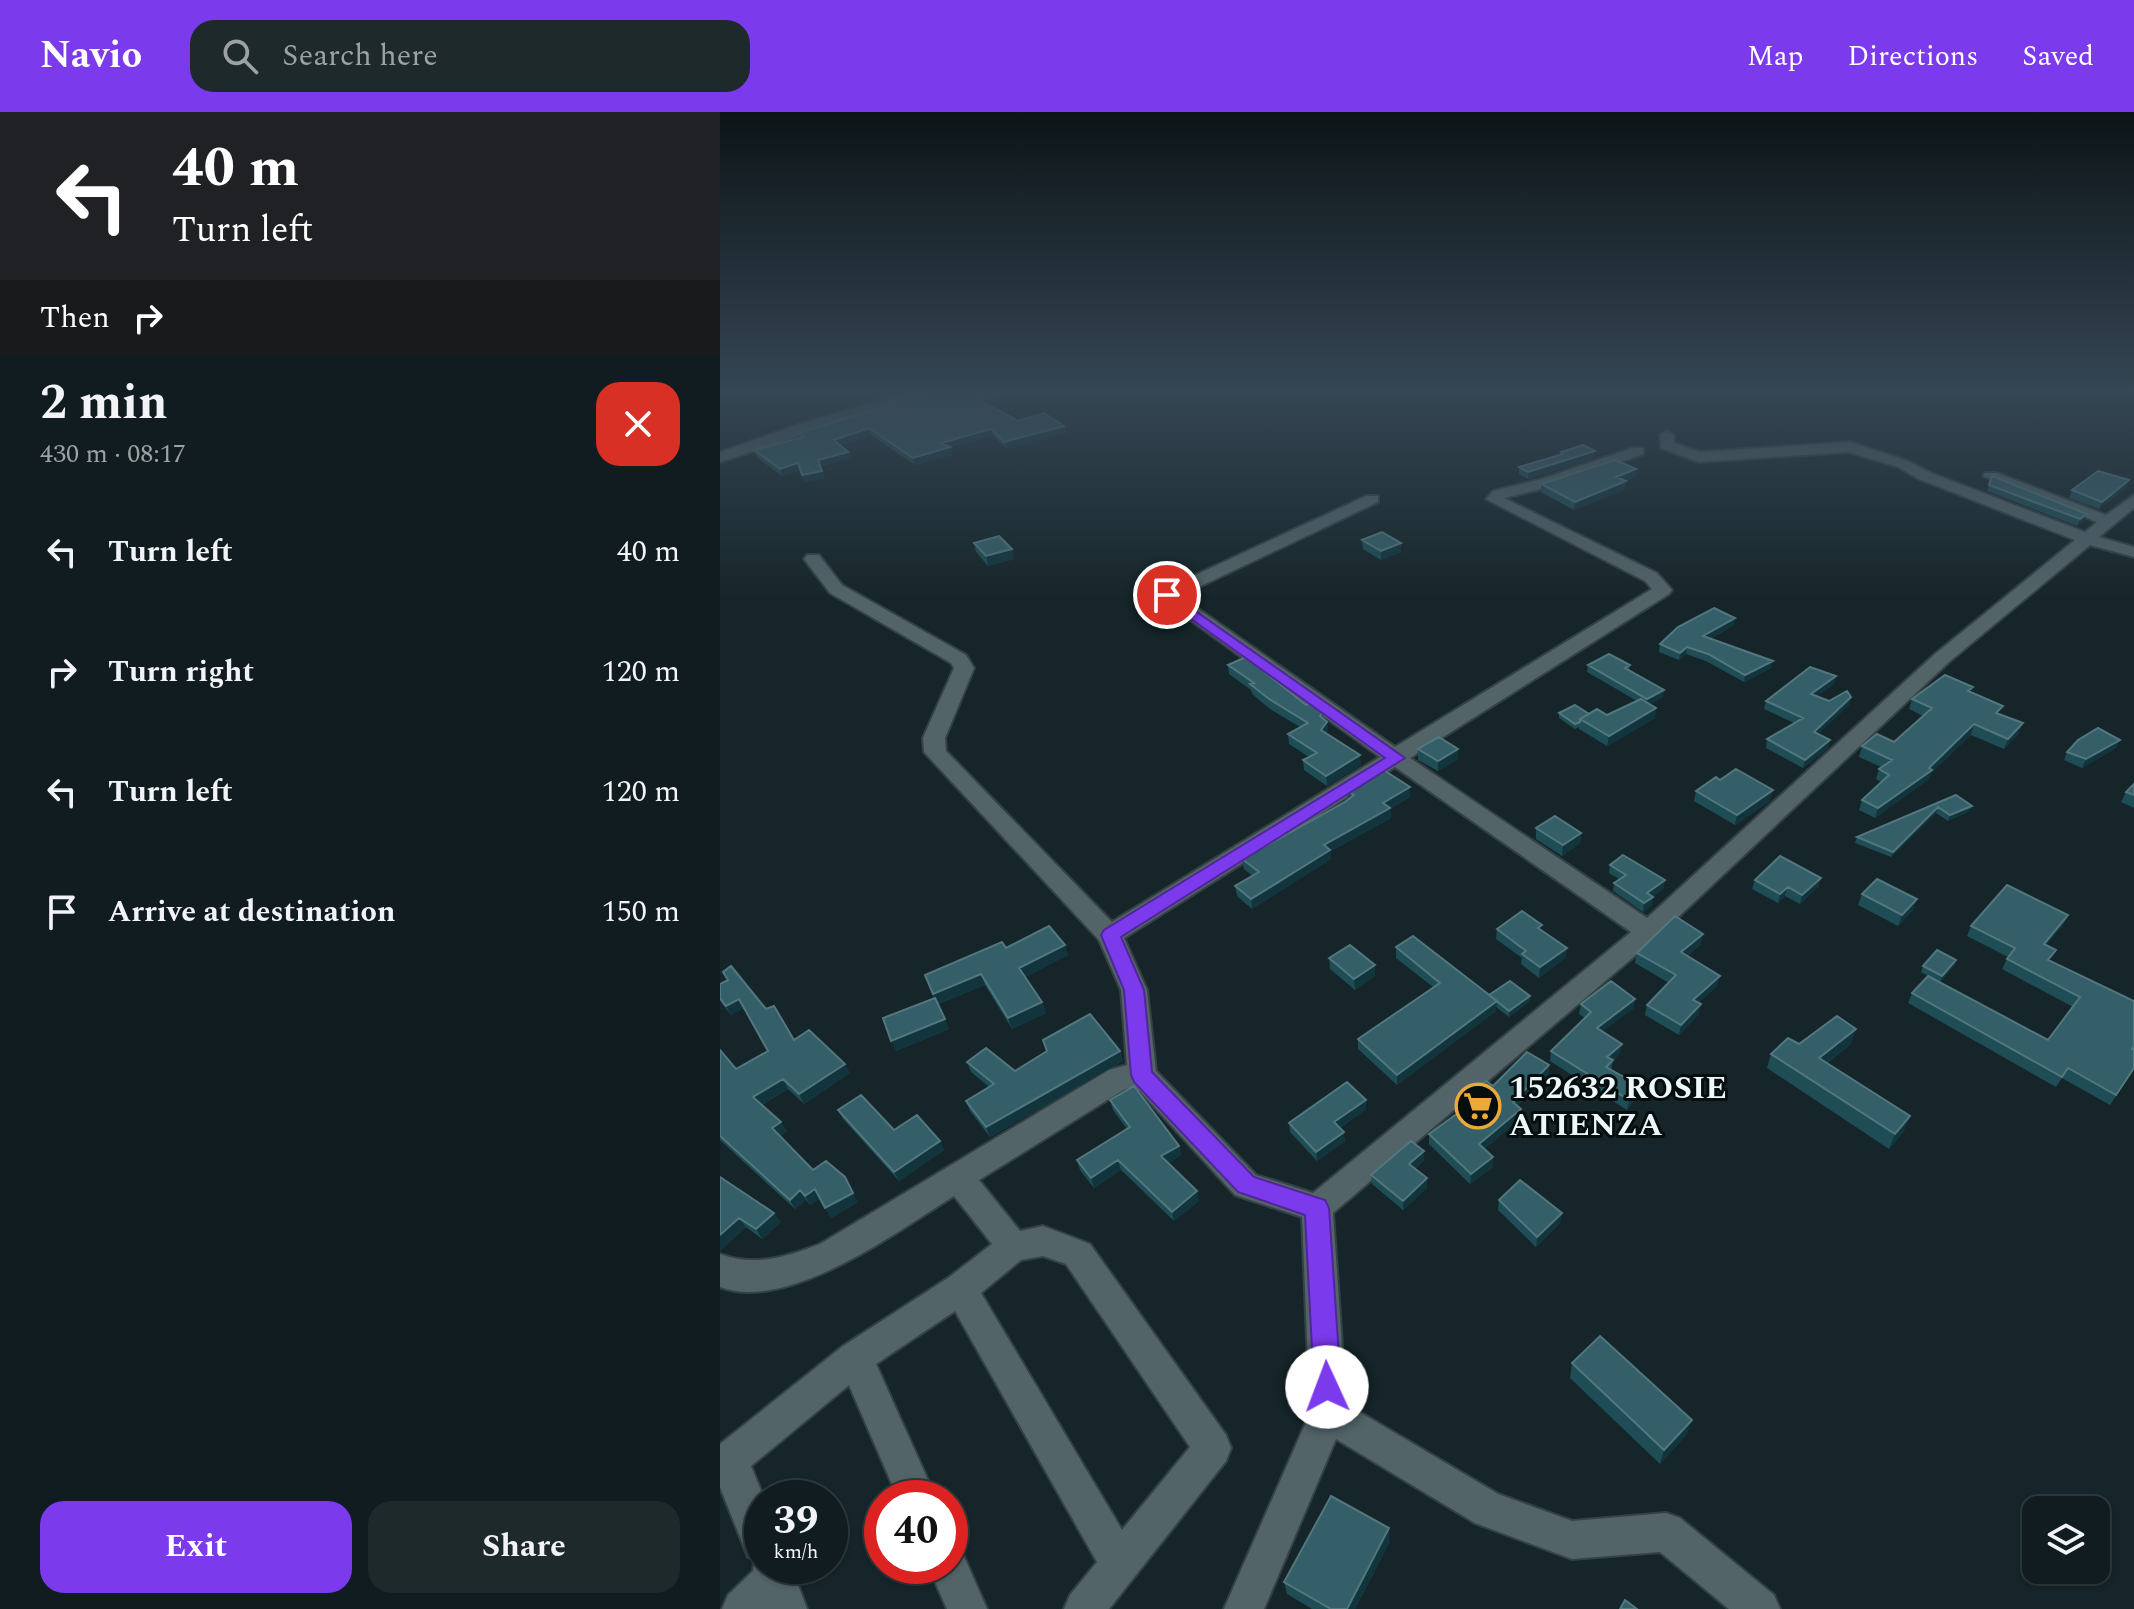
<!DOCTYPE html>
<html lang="en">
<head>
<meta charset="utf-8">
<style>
	:root { --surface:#101c1f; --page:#1e292c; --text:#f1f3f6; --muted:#9ca1a4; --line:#303a3d; --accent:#7c3aed }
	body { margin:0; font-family:Spectral,serif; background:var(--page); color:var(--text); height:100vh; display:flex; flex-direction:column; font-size:30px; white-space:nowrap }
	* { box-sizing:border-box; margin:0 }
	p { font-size:26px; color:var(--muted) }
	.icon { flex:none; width:44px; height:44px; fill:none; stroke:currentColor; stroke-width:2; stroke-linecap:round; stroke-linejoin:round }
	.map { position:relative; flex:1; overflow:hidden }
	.drawer { display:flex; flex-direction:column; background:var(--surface); width:720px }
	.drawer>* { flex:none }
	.banner { background:#202124; color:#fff; overflow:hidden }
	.fabs { position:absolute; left:1302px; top:1384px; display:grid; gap:16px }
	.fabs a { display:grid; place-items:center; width:88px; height:88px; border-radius:16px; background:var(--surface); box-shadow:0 2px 6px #0004,0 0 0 2px var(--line); font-size:40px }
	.speed { position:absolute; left:24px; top:1368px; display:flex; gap:16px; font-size:40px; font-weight:700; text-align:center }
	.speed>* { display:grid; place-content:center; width:104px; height:104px; border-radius:50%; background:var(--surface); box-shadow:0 2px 6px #0004,0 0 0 2px var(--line); line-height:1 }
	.speed small { font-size:20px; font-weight:400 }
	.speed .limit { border:12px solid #d22; background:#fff; color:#111 }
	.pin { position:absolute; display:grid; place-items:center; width:68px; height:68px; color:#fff; margin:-34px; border:4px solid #fff; border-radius:50%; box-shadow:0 2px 8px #0007 }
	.me { position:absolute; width:88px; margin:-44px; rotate:358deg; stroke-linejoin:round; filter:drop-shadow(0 0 6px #0008) }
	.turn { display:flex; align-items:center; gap:28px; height:168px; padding:0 40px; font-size:36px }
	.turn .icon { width:104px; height:104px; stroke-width:2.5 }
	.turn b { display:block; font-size:56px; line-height:68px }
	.then { display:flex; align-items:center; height:76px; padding:0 40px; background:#0003; gap:16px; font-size:30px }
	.round { display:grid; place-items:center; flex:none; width:84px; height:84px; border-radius:24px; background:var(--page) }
	.summary { display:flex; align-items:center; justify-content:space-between; height:136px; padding:0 40px }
	h1 { font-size:48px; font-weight:700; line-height:60px }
	.button { display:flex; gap:16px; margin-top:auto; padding:16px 40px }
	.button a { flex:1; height:92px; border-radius:24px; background:var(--accent); color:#fff; font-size:32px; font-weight:700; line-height:92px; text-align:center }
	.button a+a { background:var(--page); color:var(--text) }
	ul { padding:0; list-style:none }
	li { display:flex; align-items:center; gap:24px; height:120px; padding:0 40px }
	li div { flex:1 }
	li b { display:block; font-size:30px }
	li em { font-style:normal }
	header { display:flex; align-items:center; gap:48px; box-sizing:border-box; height:112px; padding:0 40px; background:var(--accent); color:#fff }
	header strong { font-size:38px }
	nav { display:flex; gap:44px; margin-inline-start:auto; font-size:28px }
	.search { width:560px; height:72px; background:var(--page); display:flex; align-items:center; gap:20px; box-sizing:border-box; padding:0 28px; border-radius:24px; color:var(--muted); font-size:30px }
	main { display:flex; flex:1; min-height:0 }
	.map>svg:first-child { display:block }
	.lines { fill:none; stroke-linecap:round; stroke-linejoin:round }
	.minor-casing { stroke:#354144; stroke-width:4 }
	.minor { fill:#526468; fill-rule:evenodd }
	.wall { fill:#1f4d56 }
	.shaded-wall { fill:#12353d }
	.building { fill:#355f68; stroke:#52777e; stroke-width:2 }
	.route { fill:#7c3aed; stroke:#51269a; stroke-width:2 }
	.labels { text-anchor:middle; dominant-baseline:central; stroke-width:6; stroke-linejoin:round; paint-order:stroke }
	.near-poi-label { font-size:32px; font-weight:bold; fill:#ecf7f9; stroke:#060d0f; text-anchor:start }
</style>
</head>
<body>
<header>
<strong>Navio</strong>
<div class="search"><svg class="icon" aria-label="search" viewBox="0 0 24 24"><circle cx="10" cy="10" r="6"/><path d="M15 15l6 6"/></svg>Search here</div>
<nav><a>Map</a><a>Directions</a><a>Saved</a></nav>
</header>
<main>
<section class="drawer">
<div class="banner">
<div class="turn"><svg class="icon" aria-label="left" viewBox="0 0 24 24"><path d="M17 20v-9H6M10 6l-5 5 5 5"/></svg><div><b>40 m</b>Turn left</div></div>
<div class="then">Then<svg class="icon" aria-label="right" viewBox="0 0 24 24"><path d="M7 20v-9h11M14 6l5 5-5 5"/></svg></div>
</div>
<div class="summary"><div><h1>2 min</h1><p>430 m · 08:17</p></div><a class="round" style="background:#d93025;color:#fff"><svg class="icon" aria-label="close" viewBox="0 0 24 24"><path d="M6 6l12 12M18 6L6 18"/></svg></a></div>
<ul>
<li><svg class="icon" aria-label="left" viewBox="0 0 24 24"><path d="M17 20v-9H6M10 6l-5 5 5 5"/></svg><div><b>Turn left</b></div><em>40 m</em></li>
<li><svg class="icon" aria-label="right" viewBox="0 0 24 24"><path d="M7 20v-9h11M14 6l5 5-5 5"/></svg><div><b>Turn right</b></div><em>120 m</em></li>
<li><svg class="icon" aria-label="left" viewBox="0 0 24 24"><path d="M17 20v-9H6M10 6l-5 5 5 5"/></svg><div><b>Turn left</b></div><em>120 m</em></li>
<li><svg class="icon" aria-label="arrive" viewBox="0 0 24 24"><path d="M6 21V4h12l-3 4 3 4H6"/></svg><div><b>Arrive at destination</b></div><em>150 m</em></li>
</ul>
<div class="button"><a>Exit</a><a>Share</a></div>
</section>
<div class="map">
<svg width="1414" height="1497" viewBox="0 0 1414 1497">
	<rect width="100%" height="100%" fill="#152529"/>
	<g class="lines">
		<g class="minor-casing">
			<path id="minor" d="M191,280H213L0,350V340L83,311Z
				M947,319L954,323V331L980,340L1130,330L1188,349L1211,361L1365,420L1377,410L1263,364L1265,361H1277L1386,403L1414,383V396L1379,425L1414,435V445L1370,433L1229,550L937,825L613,1101L626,1292L778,1382L852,1409L946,1401L960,1406L1054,1483L1060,1497H1009L940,1440L852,1447L755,1411L616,1327L544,1497H504L590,1301L582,1105L515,1083L416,975L405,977L259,1068L300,1119L323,1114L370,1132L506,1323L511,1336L506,1349L389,1497H344L350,1483L377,1450L235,1199L156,1252L216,1386H178L129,1273L31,1354L44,1386L42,1454H71L87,1497H2L8,1483L33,1459L34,1447L28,1445L0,1375V1332L123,1234L228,1166L272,1132L234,1084C178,1119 68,1201 0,1175V1142C35,1155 66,1145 100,1132L389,958L407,953L401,878L379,828L204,640L203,626L234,556L231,551L110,481L84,447L87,443H99L122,473L246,543L254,556L225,626L226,639L392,810L660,645L441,487L438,483L441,479L646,384H658V390L460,484L675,635L932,477L925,469L766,387L773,379L822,367L913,336H923V342L833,374L784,386L937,461L952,478L949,482L690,646L927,806L1215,542L1355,428L1199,367L1178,355L1129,340L979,350L941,336L940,323ZM675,655L911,820L593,1081L536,1063L436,959L427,878L404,826ZM323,1144L346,1152L470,1335L402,1418L261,1181L301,1148Z
				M230,1435L242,1440L267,1497H227L208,1454H230Z"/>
		</g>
		<use href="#minor" class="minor"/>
	</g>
	<path class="wall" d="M220,280H298L279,285L280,288L267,292L298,309L344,314L346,321L286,336L273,324L230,335L232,342L195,353L151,323L120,333L128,340L130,346L101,354L105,366L84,370L80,358L62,364L37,345L34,338L80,326L79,321Z
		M841,340L874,346L808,367L799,362V355L840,342Z
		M916,357L915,365L905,369V377L854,398L821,380V372Z
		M1272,364L1364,408L1357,414L1267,379Z
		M1406,376L1379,397L1349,386L1352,378Z
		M642,428L681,431V440L661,448L643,437Z
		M254,431L292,437L294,447L268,454L256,440Z
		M1014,513L990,527L1053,549L1051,556L1024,570L986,549L966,542L959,548L939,540L940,532Z
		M508,553L586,593L603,600V607L607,610L608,619L606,621L641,653L607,674L584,658L583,648L589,645L569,632L568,622L580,615L550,597L532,582L531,578L509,562Z
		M868,553H910L909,558L943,585L930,592L935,606L887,634L859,617V615L855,617L839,606V601L887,603L917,589L867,560Z
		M1114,572L1097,584L1109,589L1129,593L1098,622L1108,636L1083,656L1046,636L1047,627L1074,611L1044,597L1046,589Z
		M1251,580L1280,602L1303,611L1298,622L1284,637L1251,623L1211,661L1208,668L1155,706L1139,698L1142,688L1161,670L1156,667L1159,657L1161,655L1139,645L1142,634L1174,630L1203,604L1189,597L1192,587Z
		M1396,636L1362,656L1344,648L1347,640Z
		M698,637L738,647L718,659L698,648Z
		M1414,672V696L1401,690L1406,680Z
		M627,679L690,685L670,697L671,706L611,739V747L532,797L517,784L515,774L533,764L524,757L522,747L628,688Z
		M976,679L1050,689L1015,713L974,689Z
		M1236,683L1250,699L1228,709L1216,701L1171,745L1135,731L1137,725Z
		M816,716L861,721L860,731L842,744L816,727Z
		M890,753L944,776L932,785V793L923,800L893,779L894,771L899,767L889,761Z
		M1101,766L1098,775L1080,792L1065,784L1058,791L1032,777L1035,768Z
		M1142,782L1193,798L1178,814L1138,793Z
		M1348,803L1343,813L1326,833L1330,849L1413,937L1414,957L1390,993L1342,966L1336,975L1188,891L1192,881L1328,928L1353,895L1282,857L1288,845L1247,824L1251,814Z
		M777,817L822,818L847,836L845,846L819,866L801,852L802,846L776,827Z
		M981,832L967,844L997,874L978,891L979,902L959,923L925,903L927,893L949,871L915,851L917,841Z
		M676,835L769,883L810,884L809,890L789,905L776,895V899L677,973L638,937V927L713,875L676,846Z
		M286,836L348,843L305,865L322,890L326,901L292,917L265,873L218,892L229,917L176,939L214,886L205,863Z
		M609,846L655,864L635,878L610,857Z
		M1236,848L1234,854L1220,870L1201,860L1203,854Z
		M0,872L46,897L74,928L130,961L84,992L68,977L42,993L67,1019L60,1024L93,1058L138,1090L111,1106L100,1087L90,1093L86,1088L75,1097L0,1028V938L16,957L48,939L24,896L11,903L0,889Z
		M861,892L914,896L883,919L900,941L893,948L891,958L920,974L918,983L907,998L830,949L831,939L865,906L859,902Z
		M1079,932H1131L1107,951L1184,1019L1169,1037L1047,956L1051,942Z
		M400,939L403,949L270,1025L250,999L246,989L269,975L251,960L247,950L295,959Z
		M829,953L828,963L797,994L800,1007L764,1037L773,1055L750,1072L709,1032V1022L747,995V984Z
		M390,988L459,1034L461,1043L448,1051L479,1089L454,1109L401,1058L374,1076L360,1058L357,1048L407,1017L393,998Z
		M646,997L620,1016L625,1029L597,1049L570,1020L569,1011Z
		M118,998L174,1018L220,1029L224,1038L179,1069L123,1007Z
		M704,1048L695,1057L707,1076L683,1098L652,1072L651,1063Z
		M0,1065L61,1110L42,1127L26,1115L0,1139Z
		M779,1088L840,1111L816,1135L778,1098Z
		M852,1251L967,1322L940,1352L850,1266Z
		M670,1429L635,1497H592L567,1482L564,1470Z"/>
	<path class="shaded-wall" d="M275,280H298L279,285L280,288L261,294L259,288Z
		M344,314L346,321L286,336L284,330Z
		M149,316L151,323L116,334L114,328Z
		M271,317L273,324L230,335L232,342L195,353L193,346L221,331Z
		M875,339L874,346L808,367V360Z
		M128,340L130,346L100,354L98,348Z
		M78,351L80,358L62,364L60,357Z
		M916,357L915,365L895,373L896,365Z
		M102,359L105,366L84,370L82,363Z
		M1409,368L1406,376L1379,397L1382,390Z
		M906,369L905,377L854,398L855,390Z
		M1367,402L1364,408L1357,414L1360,407Z
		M681,431V440L661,448V439Z
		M292,437L294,447L268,454L266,444Z
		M1015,506L1014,513L982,531L983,524Z
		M967,535L966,542L959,548L960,541Z
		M1053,549L1051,556L1024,570L1025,563Z
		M1116,564L1114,572L1089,590L1091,582Z
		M944,578L943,585L926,594L927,587Z
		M1131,585L1129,593L1092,628L1094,620Z
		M936,596L935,606L887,634L889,624Z
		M607,610L608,619L601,628V618Z
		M1303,611L1298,622L1284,637L1288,627Z
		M1254,612L1251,623L1211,661L1208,668L1155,706L1158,696L1209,656Z
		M1110,628L1108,636L1083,656L1085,648Z
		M1400,628L1396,636L1362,656L1366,647Z
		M738,637V647L718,659V649Z
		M640,643L641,653L607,674L606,664Z
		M690,675V685L670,697L671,706L611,739V747L532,797L531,787L604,733L663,691Z
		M1053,678L1050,689L1015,713L1017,703Z
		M1252,694L1250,699L1228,709L1230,703Z
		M1218,695L1216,701L1171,745L1173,740Z
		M861,721L860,731L842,744L843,733Z
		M1101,766L1098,775L1080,792L1082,783Z
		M945,768L944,776L926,789L927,781Z
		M1068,775L1065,784L1058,791L1060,782Z
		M933,785L932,793L923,800L924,791Z
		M1197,787L1193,798L1178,814L1182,803Z
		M1348,803L1343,813L1319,842L1324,832Z
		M983,822L981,832L959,850L961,840Z
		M345,833L348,843L302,867L299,856Z
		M847,836L845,846L819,866L820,855Z
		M1236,848L1234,854L1220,870L1222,864Z
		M655,853V864L635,878L634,867Z
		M261,862L265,873L217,892L213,882Z
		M1000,864L997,874L970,898L973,888Z
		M810,884L809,890L789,905V899Z
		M19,887L24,896L11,903L6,894Z
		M915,887L914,896L876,925L877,916Z
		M777,889L776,899L677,973V963Z
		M322,890L326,901L292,917L288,906Z
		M981,892L979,902L959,923L961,913Z
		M225,907L229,917L176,939L171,929Z
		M1136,917L1131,932L1094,960L1099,946Z
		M902,932L900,941L886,954L887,945Z
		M400,939L403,949L270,1025L266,1015Z
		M125,952L130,961L84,992L79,982Z
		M829,953L828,963L792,1000L793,990Z
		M63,967L68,977L38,995L33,985Z
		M920,974L918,983L907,998L909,988Z
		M646,988V997L615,1019L614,1010Z
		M801,997L800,1007L759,1041V1032Z
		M1190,1004L1184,1019L1169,1037L1175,1022Z
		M61,1010L67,1019L58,1026L52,1016Z
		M624,1020L625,1029L597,1049L596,1040Z
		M220,1029L224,1038L179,1069L174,1060Z
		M459,1034L461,1043L443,1054L441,1044Z
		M704,1039V1048L689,1062V1052Z
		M773,1045V1055L750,1072L751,1062Z
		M398,1048L401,1058L374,1076L371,1066Z
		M125,1065L138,1090L111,1106L105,1096Z
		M707,1066V1076L683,1098V1089Z
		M95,1077L101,1087L90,1093L85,1084Z
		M80,1078L86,1088L75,1097L70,1088Z
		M477,1079L479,1089L454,1109L452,1100Z
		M54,1101L61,1110L42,1127L36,1117Z
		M842,1101L840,1111L816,1135L817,1125Z
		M19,1106L26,1115L0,1139V1123Z
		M972,1308L967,1322L940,1352L944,1338Z
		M669,1416L670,1429L635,1497H627Z"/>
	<path class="building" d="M220,280H275L279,281L259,288L298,309L324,301L344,314L284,330L271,317L221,331L230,335L193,346L149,316L114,328L128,340L98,348L102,359L82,363L78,351L60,357L34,338L84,325L79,321L130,305Z
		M863,333L875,339L808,360L799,355L843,342L841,340Z
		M895,348L916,357L896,365L906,369L855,390L821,372Z
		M1378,359L1409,368L1382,390L1352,378Z
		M1272,364L1367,402L1360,407L1269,373Z
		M662,420L681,431L661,439L642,428Z
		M279,424L292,437L266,444L254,431Z
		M994,496L1015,506L983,524L1053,549L1025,563L988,542L967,535L960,541L940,532L958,515Z
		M889,542L910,553L905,556L944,578L927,587L868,553Z
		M526,545L586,593L589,591L603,600L600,604L607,610L601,618L640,643L606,664L583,648L597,641L568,622L588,611L549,587L530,572L534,571L508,553Z
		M1090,555L1116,564L1091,582L1109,589L1127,579L1131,585L1094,620L1110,628L1085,648L1047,627L1083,606L1046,589Z
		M1225,563L1253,575L1248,579L1283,594L1276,601L1303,611L1288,627L1254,612L1209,656L1212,658L1158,696L1142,688L1169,663L1159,657L1172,648L1142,634L1157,622L1174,630L1212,596L1192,587Z
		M921,587L936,596L889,624L860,607L877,597L887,603Z
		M855,593L869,602L860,607V610L855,612L839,601Z
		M1378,616L1400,628L1366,647L1347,640L1358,628Z
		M719,625L738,637L718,649L698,637Z
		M662,657L690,675L663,691L670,696L604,733L610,738L531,787L515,774L539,760L522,747L625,690L634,683L627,679Z
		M1016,657L1053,678L1017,703L976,679L996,665L1000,668Z
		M1414,672V683L1406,680Z
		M1236,683L1252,694L1230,703L1218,695L1173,740L1137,725Z
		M835,704L861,721L843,733L816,716Z
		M903,743L945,768L927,781L933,785L924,791L894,771L906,763L890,753Z
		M1060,744L1101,766L1082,783L1068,775L1060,782L1035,768Z
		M1157,767L1197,787L1182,803L1142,782Z
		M1287,773L1348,803L1324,832L1336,838L1328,848L1414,889V934L1412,937H1414V956L1396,983L1348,956L1342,965L1192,881L1208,864L1328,928L1360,885L1287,847L1295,836L1251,814Z
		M802,799L822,813L818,816L847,836L820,855L802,842L806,839L777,817Z
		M955,804L983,822L961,840L1000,864L973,888L981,892L961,913L927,893L956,863L917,841Z
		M329,814L345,833L299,856L322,890L288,906L261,862L213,882L205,863L282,830L286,836Z
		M693,824L777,889L677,963L638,927L720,871L676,835Z
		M630,833L655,853L634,867L609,846Z
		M1217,838L1236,848L1222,864L1203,854Z
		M11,854L46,897L54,894L74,928L89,918L125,952L79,982L63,967L33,985L61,1010L52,1016L93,1058L106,1049L125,1065L133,1081L105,1096L95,1077L85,1084L80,1078L70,1088L0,1024V938L16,957L48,939L19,887L6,894L0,886V872L8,868L3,860Z
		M790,869L810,884L789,899L769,883Z
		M891,869L915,887L877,916L902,932L887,945L893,948L886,955L920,974L909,988L831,939L871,900L861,892Z
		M215,886L225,907L171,929L163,906Z
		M370,902L400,939L266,1015L246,989L274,972L247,950L266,936L295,959L327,939L323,928Z
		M1117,904L1136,917L1099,946L1190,1004L1175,1022L1051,942L1068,926L1079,932Z
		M807,940L829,953L793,990L801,997L759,1032L773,1045L751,1062L709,1022L753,990L747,984L766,969L773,974Z
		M627,970L646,988L614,1010L624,1020L596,1040L569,1011Z
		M414,974L459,1034L441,1044L477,1079L452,1100L398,1048L371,1066L357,1048L410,1015L390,988Z
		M141,983L174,1018L197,1003L220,1029L174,1060L118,998Z
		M691,1029L704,1039L689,1052L707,1066L683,1089L651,1063Z
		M0,1065L54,1101L36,1117L19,1106L0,1123Z
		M800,1068L842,1101L817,1125L779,1088Z
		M880,1224L972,1308L944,1338L852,1251Z
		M611,1384L669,1416L627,1497H611L564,1470Z
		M905,1488L917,1497H900Z"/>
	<linearGradient id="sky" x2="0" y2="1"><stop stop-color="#0c1417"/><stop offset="0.57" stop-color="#354654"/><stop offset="1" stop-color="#354654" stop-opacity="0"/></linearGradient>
	<rect width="1414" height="490" fill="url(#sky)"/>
	<path class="route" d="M447,479L685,646L401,825L424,878L432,960L534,1065L605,1088L609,1096L621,1275L617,1284L607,1288L598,1284L594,1275L585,1103L518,1080L414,970L411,963L404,878L381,823L384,818L665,646L442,486L440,483Z"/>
	<defs>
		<g id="supermarket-ring" transform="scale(2.3)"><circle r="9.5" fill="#060d0f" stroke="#eba93a" stroke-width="1.5"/><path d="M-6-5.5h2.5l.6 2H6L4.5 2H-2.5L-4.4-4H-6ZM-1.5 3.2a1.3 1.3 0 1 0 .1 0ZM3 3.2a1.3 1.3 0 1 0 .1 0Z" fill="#eba93a"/></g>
	</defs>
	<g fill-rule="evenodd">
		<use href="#supermarket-ring" x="758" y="994"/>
	</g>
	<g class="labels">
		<g class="near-poi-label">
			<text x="789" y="976">152632 ROSIE<tspan x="789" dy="37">ATIENZA</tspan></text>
		</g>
	</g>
</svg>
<div class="fabs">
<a><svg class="icon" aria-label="layers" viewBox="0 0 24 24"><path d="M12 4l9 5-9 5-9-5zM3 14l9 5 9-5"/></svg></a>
</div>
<div class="speed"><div>39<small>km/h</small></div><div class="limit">40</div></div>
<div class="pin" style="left:447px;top:483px;background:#d93025"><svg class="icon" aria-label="arrive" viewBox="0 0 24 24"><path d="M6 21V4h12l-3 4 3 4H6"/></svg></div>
<svg class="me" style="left:607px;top:1275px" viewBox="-20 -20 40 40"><circle r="19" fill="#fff"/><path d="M0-13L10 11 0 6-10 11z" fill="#7c3aed"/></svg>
</div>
</main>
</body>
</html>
